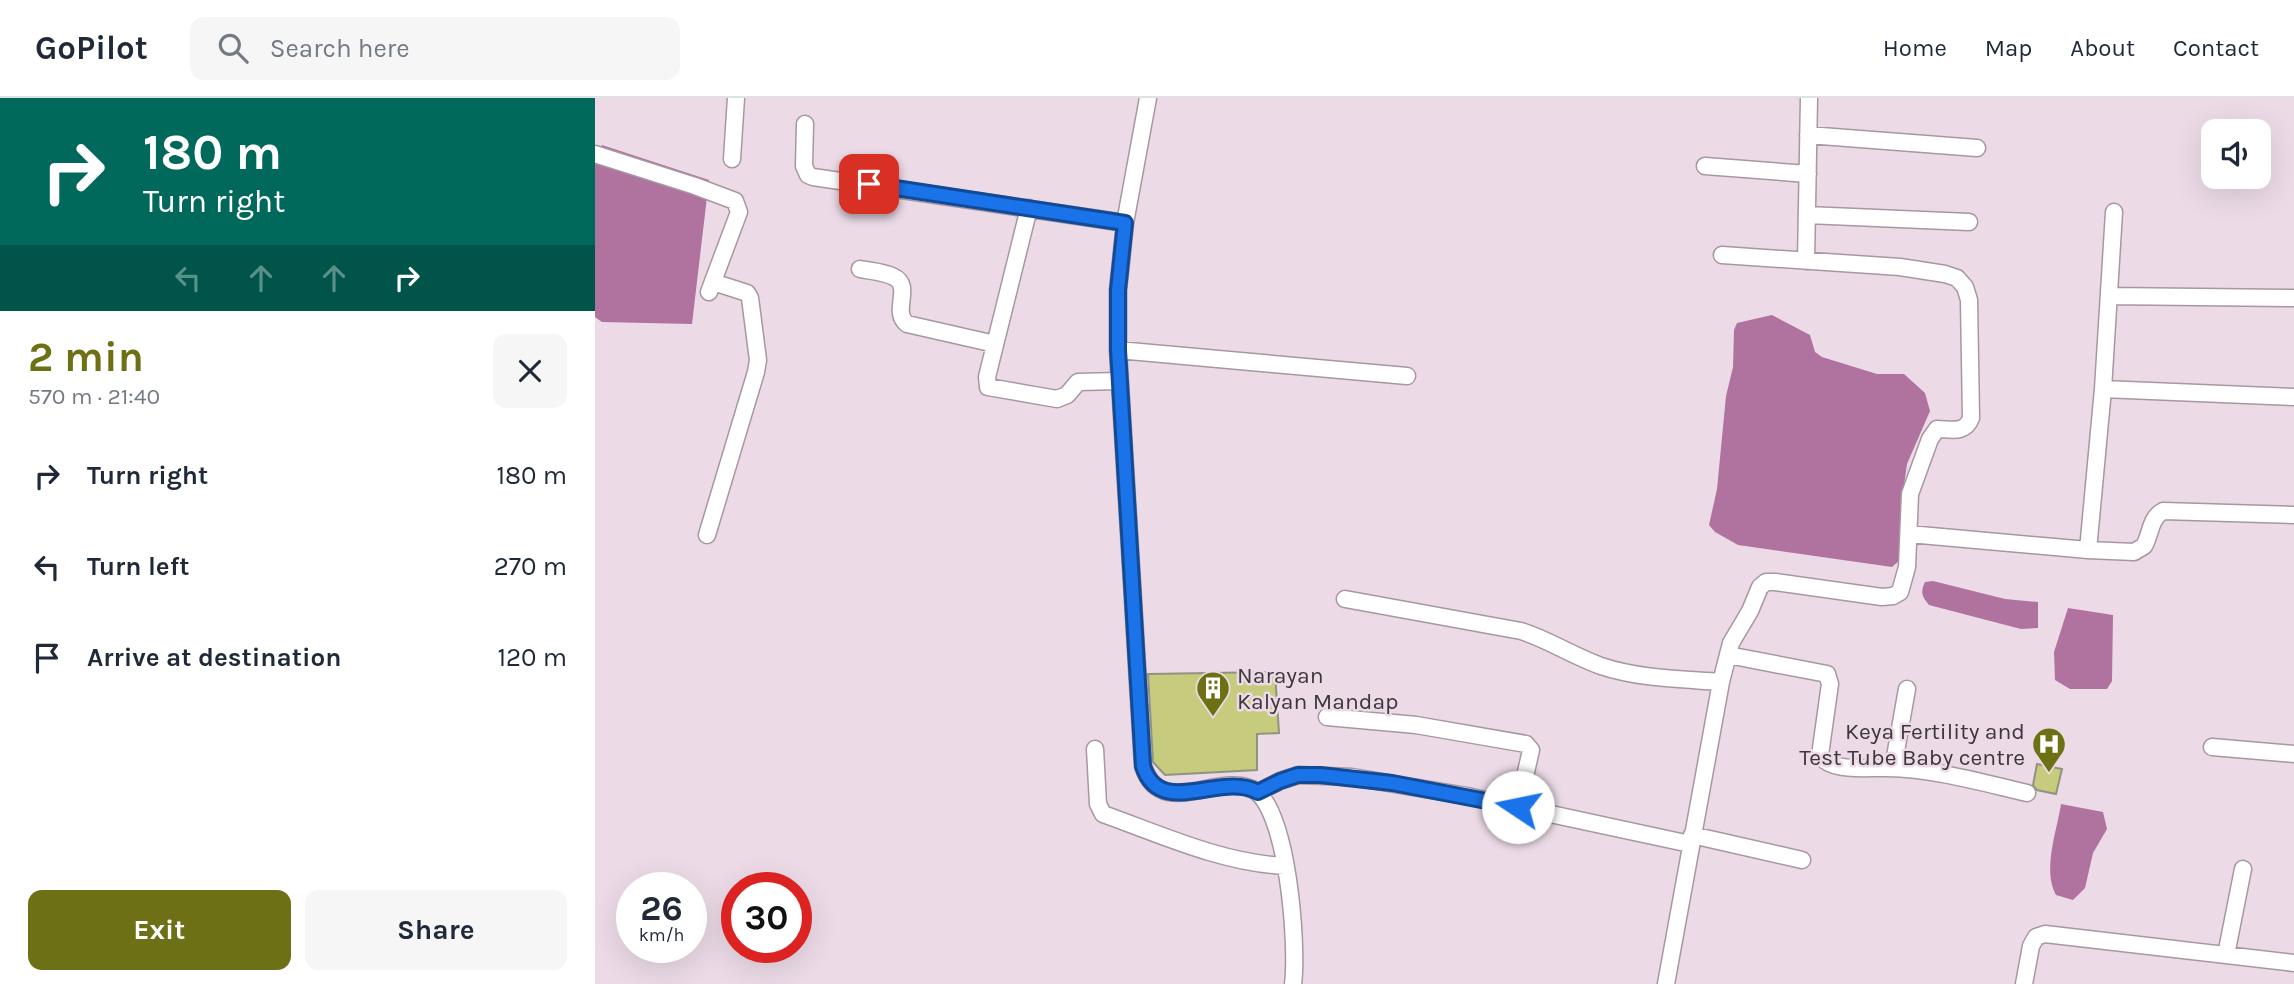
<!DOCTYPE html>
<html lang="en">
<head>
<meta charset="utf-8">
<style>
	:root { --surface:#fff; --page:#f6f6f7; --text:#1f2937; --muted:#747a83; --line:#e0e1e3; --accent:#6d7014 }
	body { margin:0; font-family:Karla,sans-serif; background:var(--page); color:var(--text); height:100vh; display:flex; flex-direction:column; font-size:26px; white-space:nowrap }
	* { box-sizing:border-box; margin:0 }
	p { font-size:23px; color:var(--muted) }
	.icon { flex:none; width:38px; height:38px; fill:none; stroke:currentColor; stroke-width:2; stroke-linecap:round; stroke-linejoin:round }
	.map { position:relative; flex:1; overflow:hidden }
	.panel { display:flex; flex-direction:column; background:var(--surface); width:595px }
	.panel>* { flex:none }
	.guide { background:#00695c; color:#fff; overflow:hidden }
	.buttons { position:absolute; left:1606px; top:21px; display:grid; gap:14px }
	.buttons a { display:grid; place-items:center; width:70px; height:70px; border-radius:14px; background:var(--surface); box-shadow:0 7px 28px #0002; font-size:35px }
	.speed { position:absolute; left:21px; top:774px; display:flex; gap:14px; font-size:35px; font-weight:700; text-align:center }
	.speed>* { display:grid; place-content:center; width:91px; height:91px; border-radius:50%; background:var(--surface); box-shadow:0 7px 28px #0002; line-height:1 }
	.speed small { font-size:18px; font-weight:400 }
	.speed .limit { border:10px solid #d22; background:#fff; color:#111 }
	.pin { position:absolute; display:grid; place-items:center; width:60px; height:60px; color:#fff; margin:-30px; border-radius:14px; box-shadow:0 4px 10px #0006 }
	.me { position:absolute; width:77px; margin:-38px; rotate:281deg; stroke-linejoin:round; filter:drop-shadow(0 0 5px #0008) }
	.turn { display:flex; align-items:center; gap:24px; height:147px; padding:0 28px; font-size:32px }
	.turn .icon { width:91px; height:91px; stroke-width:2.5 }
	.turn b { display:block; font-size:49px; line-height:60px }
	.lanes { display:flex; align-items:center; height:66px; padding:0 28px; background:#0003; justify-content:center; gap:35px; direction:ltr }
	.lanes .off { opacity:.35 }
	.round { display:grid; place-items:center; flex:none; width:74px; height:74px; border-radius:14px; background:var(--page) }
	.head { display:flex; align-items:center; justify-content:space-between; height:119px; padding:0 28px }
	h1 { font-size:42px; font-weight:700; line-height:52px; color:var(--accent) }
	.action { display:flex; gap:14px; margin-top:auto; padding:14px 28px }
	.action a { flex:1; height:80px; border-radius:14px; background:var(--accent); color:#fff; font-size:28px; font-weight:700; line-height:80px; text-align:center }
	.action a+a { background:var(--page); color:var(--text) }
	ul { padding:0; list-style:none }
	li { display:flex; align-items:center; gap:21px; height:91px; padding:0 28px }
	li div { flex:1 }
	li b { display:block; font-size:26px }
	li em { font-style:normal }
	header { display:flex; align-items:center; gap:42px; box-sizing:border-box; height:98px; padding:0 35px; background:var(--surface); border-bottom:2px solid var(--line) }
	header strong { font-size:33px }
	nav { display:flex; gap:38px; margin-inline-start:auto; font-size:24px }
	.search { width:490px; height:63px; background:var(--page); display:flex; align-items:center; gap:18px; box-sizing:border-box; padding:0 24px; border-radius:14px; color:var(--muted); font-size:26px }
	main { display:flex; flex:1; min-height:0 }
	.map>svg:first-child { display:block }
	.water { fill:#b0729f }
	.building { fill:#c6cb7e; stroke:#919381; stroke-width:2 }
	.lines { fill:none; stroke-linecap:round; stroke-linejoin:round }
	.minor-casing { stroke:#a797a2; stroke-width:19 }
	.minor { stroke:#fff; stroke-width:16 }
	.route-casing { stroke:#114b97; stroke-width:18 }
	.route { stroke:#1a73e8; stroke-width:12 }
	.labels { text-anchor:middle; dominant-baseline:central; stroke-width:5; stroke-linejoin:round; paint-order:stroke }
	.poi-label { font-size:23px; fill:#3d363b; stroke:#ecdbe7; text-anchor:start }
</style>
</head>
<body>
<header>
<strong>GoPilot</strong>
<div class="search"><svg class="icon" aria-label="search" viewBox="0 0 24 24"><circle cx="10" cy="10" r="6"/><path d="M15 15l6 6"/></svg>Search here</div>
<nav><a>Home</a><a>Map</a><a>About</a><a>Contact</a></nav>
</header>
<main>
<section class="panel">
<div class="guide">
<div class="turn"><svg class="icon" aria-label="right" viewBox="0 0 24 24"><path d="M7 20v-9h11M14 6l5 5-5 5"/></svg><div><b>180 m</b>Turn right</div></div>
<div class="lanes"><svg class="icon off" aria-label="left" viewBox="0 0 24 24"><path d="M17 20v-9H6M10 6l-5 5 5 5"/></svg><svg class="icon off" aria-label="ahead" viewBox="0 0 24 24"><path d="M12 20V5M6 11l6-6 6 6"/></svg><svg class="icon off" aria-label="ahead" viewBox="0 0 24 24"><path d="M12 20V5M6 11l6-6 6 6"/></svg><svg class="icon" aria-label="right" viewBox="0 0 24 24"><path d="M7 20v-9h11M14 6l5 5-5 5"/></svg></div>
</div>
<div class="head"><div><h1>2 min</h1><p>570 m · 21:40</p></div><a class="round"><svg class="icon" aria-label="close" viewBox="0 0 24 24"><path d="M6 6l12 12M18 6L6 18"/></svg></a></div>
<ul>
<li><svg class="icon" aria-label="right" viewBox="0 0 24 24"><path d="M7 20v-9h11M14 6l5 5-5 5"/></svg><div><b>Turn right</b></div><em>180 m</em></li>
<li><svg class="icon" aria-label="left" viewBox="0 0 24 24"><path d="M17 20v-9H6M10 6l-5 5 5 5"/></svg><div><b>Turn left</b></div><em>270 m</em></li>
<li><svg class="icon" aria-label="arrive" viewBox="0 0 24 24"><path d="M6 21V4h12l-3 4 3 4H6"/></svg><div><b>Arrive at destination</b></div><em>120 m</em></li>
</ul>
<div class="action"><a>Exit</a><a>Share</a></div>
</section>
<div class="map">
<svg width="1699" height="886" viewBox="0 0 1699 886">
	<rect width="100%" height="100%" fill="#ecdbe7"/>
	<path class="water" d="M7,47L114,82L97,226L7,224L0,219V67Z
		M1177,217L1215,237L1220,254L1227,259L1282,276H1309L1330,295L1335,313L1312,366L1308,394L1311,457L1297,469L1143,447L1120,434L1114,427L1122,391L1131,298L1138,269L1139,232L1142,225Z
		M1338,483L1410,501L1443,504V530L1426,531L1334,507C1327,499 1325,494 1330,484Z
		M1473,510L1518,517L1517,583L1512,591H1475L1460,582L1459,554Z
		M1466,706L1508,714L1512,731L1498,755L1490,790L1478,802L1461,797C1447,772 1462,733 1466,706Z"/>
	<path class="building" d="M680,574L684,635L662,636V672L570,677L558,664L553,576Z
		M1442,666L1467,671L1461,696L1442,692L1438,687Z"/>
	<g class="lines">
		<g class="minor-casing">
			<path id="minor" d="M553,0L530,125L523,192V252L548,668C565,722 621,675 657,691C693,707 703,849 698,886
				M210,26L209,68L213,77L218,79L530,125
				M1213,37L1382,50
				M0,56L100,88L140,103L144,114L114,194
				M137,61L141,0
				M1110,68L1213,76
				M434,110L392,279L393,289L462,301L472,297L483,284L524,283
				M1212,117L1374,124
				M1211,163L1214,0
				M265,171C275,173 290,174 299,179C318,188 296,214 312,226L400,246
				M1514,198L1699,200
				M523,252L812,278
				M1508,291L1699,299
				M1314,436L1493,452L1539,454L1549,448C1556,436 1555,420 1568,413L1699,417
				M112,437L161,274L163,262L155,200L152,195L118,184
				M1493,452L1508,291L1519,114
				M750,501L926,533C954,542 978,558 1006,568C1045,581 1087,581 1126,584
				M1133,557L1232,576L1235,586L1225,657C1236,675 1273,669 1292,670C1340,671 1385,684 1432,695
				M732,619L821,627L931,646L936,652L923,709
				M1617,649L1699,656
				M500,651L503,706L508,716C567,737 627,765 690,768
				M1298,670L1312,591
				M663,694L685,683L703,677L757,679L872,698L1095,746
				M1097,737L1207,762
				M1631,857L1648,771
				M1071,886L1126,584L1136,545L1155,513L1165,489L1171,484H1180L1287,499L1298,498L1305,494L1312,469L1315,396L1335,341L1342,331C1356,331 1370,336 1376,320L1374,202L1370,189L1362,180L1350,176L1305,169L1127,157
				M1429,886L1436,848L1441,839L1450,836L1699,865"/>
		</g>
		<use href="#minor" class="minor"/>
	</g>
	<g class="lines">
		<g class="route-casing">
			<path id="route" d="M274,86L530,125L523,192V252L548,668C565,722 626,673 663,694L685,683L703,677H725L797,685L923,709"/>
		</g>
		<use href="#route" class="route"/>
	</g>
	<defs>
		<g id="building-pin" transform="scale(1.75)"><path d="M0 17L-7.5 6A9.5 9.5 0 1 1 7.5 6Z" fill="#6d7014" stroke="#ecdbe7"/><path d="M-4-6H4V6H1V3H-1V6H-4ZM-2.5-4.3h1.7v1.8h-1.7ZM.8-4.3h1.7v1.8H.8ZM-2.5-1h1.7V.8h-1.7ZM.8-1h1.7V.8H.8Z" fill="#fff"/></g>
		<g id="hospital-pin" transform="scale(1.75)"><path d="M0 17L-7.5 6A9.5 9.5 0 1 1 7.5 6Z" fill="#6d7014" stroke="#ecdbe7"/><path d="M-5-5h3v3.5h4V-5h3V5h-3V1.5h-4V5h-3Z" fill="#fff"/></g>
	</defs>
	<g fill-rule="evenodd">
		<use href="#building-pin" x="618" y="590"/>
		<use href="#hospital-pin" x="1454" y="646"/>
	</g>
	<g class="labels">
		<g class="poi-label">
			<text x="642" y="577">Narayan<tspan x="642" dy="26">Kalyan Mandap</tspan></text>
			<text x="1430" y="633" text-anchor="end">Keya Fertility and<tspan x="1430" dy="26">Test Tube Baby centre</tspan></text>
		</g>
	</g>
</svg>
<div class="buttons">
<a><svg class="icon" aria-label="sound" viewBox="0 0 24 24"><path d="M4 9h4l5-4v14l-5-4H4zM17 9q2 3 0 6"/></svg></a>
</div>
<div class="speed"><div>26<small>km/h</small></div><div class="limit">30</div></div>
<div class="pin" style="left:274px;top:86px;background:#d93025"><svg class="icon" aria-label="arrive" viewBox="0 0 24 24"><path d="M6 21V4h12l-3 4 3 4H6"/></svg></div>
<svg class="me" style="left:923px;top:709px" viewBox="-20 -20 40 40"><circle r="19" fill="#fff"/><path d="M0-13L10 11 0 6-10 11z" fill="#1a73e8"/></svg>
</div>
</main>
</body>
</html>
